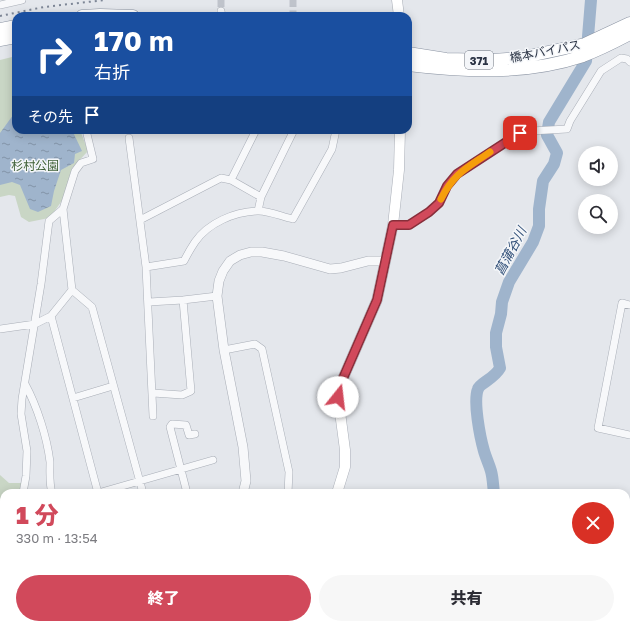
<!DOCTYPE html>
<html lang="ja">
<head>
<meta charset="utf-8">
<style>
	:root { --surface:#fff; --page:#f7f7f7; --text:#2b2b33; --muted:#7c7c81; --accent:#d1495b }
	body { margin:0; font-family:"Golos Text","Noto Sans JP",sans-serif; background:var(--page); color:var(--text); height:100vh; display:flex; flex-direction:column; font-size:15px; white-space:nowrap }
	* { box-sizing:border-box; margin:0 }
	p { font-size:13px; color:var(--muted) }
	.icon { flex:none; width:22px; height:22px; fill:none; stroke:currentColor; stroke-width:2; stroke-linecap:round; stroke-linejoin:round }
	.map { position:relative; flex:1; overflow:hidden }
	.drawer { position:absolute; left:0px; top:489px; width:630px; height:140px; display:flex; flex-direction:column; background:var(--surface); border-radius:12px 12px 0 0; box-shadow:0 2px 10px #0003 }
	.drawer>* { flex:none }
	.hud { position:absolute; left:12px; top:12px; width:400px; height:122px; border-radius:12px; box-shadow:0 2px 10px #0003; background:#1a4fa0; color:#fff; overflow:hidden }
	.buttons { position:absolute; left:578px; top:146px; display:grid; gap:8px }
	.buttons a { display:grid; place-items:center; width:40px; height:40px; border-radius:50%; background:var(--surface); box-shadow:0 2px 10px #0003; font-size:20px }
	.pin { position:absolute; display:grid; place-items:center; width:34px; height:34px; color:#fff; margin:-17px; border-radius:8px; box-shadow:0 2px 6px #0006 }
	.me { position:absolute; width:44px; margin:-22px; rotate:16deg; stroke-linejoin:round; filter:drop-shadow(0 0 3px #0008) }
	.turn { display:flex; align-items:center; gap:14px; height:84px; padding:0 16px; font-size:18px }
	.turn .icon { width:52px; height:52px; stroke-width:2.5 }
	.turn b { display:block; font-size:28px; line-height:34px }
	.then { display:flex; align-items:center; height:38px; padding:0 16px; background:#0003; gap:8px; font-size:15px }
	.round { display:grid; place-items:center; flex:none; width:42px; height:42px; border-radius:21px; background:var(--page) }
	.head { display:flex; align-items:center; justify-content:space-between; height:68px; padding:0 16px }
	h1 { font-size:24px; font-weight:800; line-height:30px; color:var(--accent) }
	.button { display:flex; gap:8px; margin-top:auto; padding:8px 16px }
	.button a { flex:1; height:46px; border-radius:24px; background:var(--accent); color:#fff; font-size:16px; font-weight:800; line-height:46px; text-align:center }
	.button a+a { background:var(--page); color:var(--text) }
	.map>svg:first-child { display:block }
	.park { fill:#c9d6c5 }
	.water { fill:url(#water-ripples) }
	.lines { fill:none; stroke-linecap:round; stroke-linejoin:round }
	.river { stroke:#9fb4cc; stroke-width:12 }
	.building { fill:url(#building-back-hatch) }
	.minor-tunnel { stroke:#bfc3cb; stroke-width:7; stroke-dasharray:7 3.5; stroke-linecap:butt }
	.minor-casing { stroke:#a9aeb7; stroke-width:8 }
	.tertiary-casing { stroke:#a9aeb7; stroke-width:10 }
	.secondary-casing { stroke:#a9aeb7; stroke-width:11 }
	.trunk-casing { stroke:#8b94a3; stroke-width:13 }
	.minor { stroke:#f7f8fa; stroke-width:7 }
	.tertiary { stroke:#f7f8fa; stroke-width:9 }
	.secondary { stroke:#fff; stroke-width:10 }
	.trunk { stroke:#fff; stroke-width:12 }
	.rail { stroke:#7d8696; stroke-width:2; stroke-dasharray:2 4; stroke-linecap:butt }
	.route-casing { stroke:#882f3b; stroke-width:10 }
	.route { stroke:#d1495b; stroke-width:7 }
	.slow { stroke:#f59e0b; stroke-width:7 }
	.labels { text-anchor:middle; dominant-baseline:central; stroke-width:3; stroke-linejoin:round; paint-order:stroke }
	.shield { fill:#f4f6f9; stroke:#676e7b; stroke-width:1 }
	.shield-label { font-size:11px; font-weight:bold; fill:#2b3445 }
	.street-label { font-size:12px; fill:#2b3445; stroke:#f4f6f9 }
	.park-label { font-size:12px; fill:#3f6138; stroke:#f4f6f9 }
	.water-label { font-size:13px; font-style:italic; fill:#34527a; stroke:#f4f6f9 }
</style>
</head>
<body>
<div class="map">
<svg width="630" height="629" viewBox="0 0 630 629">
	<defs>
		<pattern id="water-ripples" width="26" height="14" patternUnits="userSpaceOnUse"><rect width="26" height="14" fill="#9fb4cc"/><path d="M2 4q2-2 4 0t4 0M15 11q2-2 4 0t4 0" fill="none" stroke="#8293a7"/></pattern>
		<pattern id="building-back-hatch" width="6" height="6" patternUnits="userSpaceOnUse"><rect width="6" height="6" fill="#bbc0ca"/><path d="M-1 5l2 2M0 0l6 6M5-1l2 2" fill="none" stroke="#989da6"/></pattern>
	</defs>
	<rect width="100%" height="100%" fill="#e4e7ec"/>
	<path class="park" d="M16,56V130H80L88,151L72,168L63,199L54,212L49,218L29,222L21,217L15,196L9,195L0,197V60Z
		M0,475L9,483H22L20,493H4V567L0,568Z"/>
	<path class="water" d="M16,111V130H72L82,151L75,154L74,163L61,170L54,191L51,206L38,212L30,209L20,185L12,182L0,185V133Z"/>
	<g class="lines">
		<path class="river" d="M494,493C493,486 493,478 491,471C489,464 486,458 484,451C480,437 473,401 478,389C480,383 494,379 500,368L496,347V333L501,314L502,302L509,282L533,242L539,226V209L543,181L554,164L557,153L547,135L549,122L586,61L591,0
			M379,629L380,625"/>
	</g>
	<path class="building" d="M11,625H24V629H11Z
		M36,625H50V629H36Z"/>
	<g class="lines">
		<path class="minor-tunnel" d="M221,0V11
			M293,0V16"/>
		<g class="minor-casing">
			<path id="minor" d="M0,5L22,0
				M221,11L222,16
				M86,130L93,159L81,163L75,171L63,209L72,290L92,307L143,493
				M129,138L146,267L153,416
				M231,180L256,130
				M258,211L261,197L294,130
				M140,220L221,178L231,180L261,197
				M393,225H409L429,213L439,203L447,185L457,174L520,133L531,131L567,129L570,121L601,71L621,58L627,59L630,62
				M146,267L184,261C187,255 191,248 195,242C208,223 234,212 257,211C267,210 283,217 293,219L332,149L336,130
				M149,302L183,300L217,296
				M630,305L622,303L598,428L630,435
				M51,316L98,493
				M0,329L35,324L51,316L72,290
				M224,350L255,344L262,349L289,472L288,493
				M25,384C37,406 47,437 50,462C50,472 49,483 52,493
				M153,393L182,395L191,391L183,300
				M73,398L113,386
				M23,493L26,476L27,451L21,414L22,399L41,284L49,221L63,209
				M98,493L213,460
				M187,493L170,427L172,424L186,425L189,435L195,434
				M0,591L4,587
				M93,625V629
				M145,625L147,629
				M186,625L187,629
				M222,625L224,629"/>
		</g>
		<g class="tertiary-casing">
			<path id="tertiary" d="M243,493L246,481L243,447L224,350L217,296L219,281L223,271L230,261L240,255L251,252H262L284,256L330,269L341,268L368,261H385"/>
		</g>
		<g class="secondary-casing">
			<path id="secondary" d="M397,0L399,16
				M337,493L345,467V450L338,397L341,383L377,300L393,225L399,170L400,130
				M296,629V625"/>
		</g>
		<g class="trunk-casing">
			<path id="trunk" d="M82,16L100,15L133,16
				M0,29L16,26
				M0,40L16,37
				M408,53L446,59L493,60L520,58L585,44L630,23
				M408,65C466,72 526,75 583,56C599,50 615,42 630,34"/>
		</g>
		<use href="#minor" class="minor"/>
		<use href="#tertiary" class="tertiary"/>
		<use href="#secondary" class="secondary"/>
		<use href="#trunk" class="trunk"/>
		<path class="rail" d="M0,16L44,7L105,0"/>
	</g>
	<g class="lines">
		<g class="route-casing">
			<path id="route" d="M338,397L341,383L377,300L393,225H409L429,212L439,203L447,186L457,174L520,133"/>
		</g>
		<use href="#route" class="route"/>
		<path class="slow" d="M441,199C454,173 467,168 490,152"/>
	</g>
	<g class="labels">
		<rect class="shield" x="465" y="51" width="28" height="18" rx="3"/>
		<g class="shield-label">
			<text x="479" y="60">371</text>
		</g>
		<g class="street-label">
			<text transform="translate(545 51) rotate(-11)">橋本バイパス</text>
		</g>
		<g class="park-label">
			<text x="35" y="165">杉村公園</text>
		</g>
		<g class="water-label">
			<text transform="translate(510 251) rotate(-62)">菖蒲谷川</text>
		</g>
	</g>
</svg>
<div class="buttons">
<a><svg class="icon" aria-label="sound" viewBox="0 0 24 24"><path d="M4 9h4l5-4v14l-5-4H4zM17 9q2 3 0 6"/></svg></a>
<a><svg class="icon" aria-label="search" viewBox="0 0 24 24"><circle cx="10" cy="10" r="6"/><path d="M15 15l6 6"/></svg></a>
</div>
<div class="pin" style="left:520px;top:133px;background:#d93025"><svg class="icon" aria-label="arrive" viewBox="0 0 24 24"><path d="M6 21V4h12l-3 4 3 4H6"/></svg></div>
<svg class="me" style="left:338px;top:397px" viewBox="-20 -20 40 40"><circle r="19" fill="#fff"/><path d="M0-13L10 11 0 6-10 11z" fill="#d1495b"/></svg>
<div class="hud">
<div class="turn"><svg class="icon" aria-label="right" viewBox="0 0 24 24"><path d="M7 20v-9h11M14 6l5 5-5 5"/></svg><div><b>170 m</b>右折</div></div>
<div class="then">その先<svg class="icon" aria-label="arrive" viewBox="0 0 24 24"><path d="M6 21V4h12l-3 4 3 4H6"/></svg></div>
</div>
<section class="drawer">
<div class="head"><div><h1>1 分</h1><p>330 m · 13:54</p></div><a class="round" style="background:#d93025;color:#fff"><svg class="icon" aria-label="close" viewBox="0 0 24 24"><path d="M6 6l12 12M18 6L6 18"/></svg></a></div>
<div class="button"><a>終了</a><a>共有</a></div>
</section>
</div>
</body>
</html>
